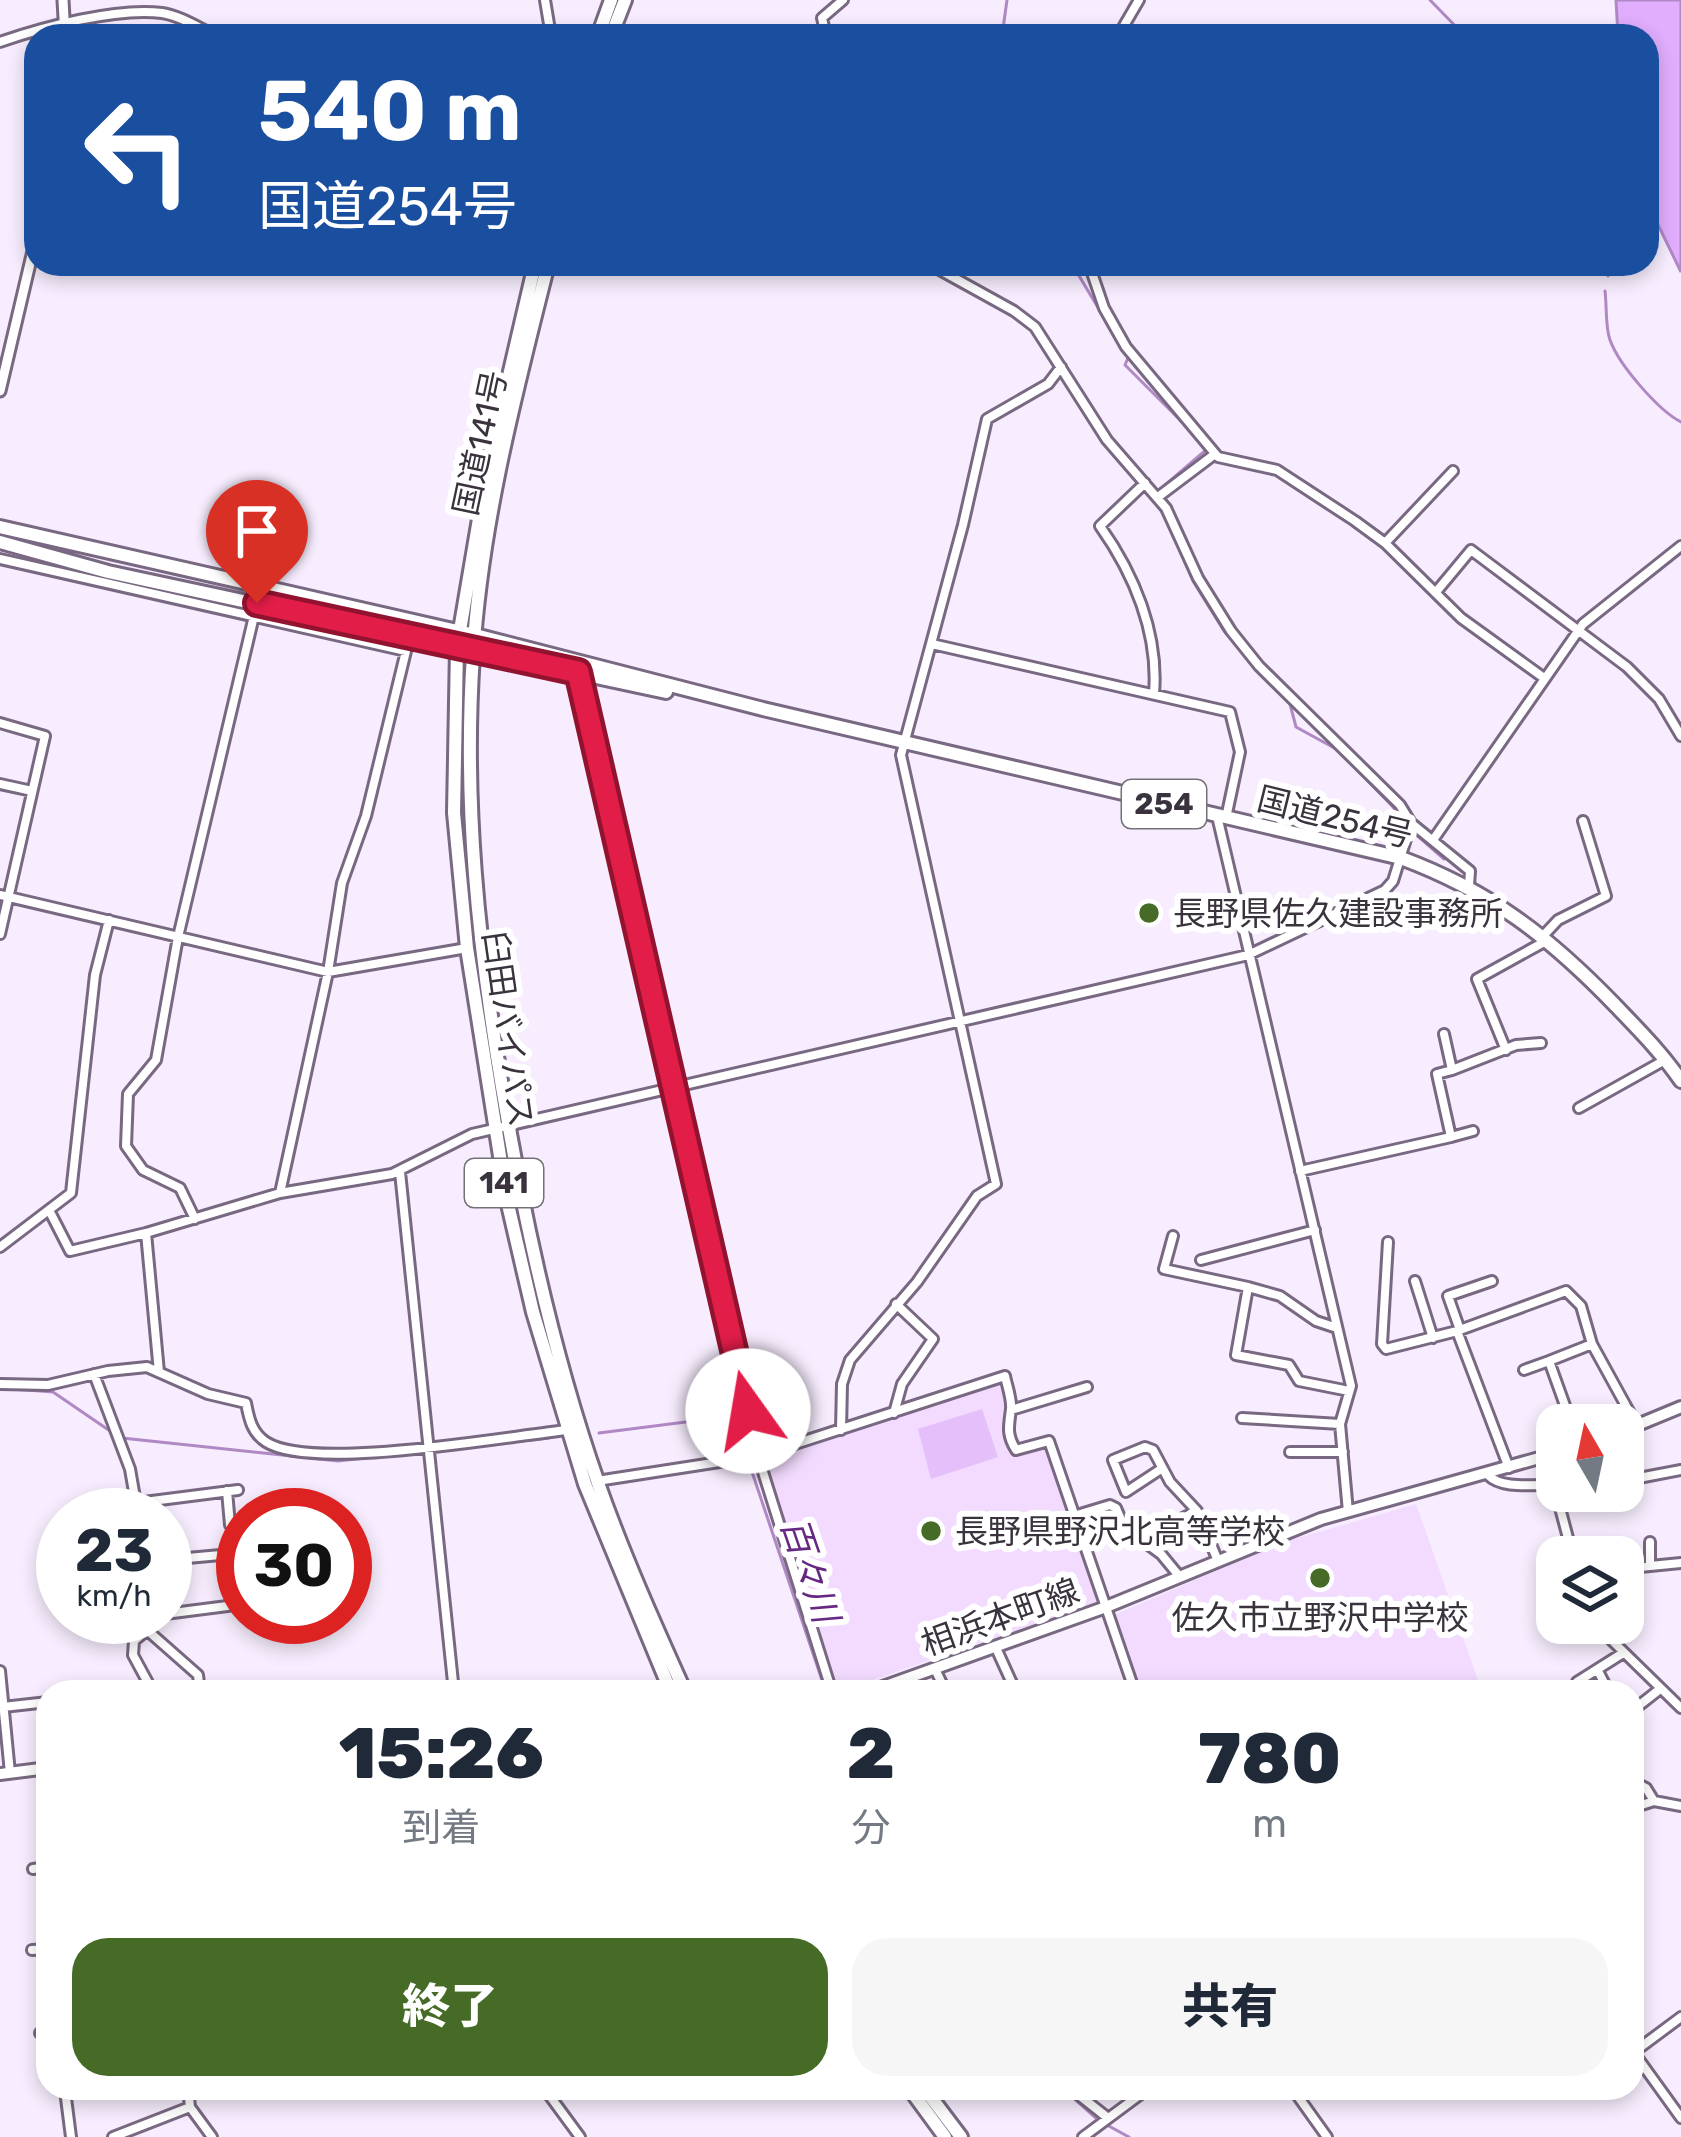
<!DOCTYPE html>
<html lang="ja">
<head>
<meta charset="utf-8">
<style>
	:root { --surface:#fff; --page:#f6f6f7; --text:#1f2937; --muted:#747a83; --accent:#456b26 }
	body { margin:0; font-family:Rubik,"Noto Sans JP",sans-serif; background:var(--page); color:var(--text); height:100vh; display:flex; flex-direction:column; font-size:45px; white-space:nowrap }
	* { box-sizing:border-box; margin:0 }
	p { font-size:39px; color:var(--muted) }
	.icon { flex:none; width:66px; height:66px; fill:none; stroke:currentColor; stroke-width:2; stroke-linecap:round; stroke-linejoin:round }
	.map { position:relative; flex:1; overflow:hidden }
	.drawer { position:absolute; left:36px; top:1680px; width:1608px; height:420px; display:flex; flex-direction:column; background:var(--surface); border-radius:36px; box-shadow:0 6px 18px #0003 }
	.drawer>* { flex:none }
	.top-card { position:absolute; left:24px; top:24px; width:1635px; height:252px; border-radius:36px; box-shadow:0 6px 18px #0003; background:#1a4fa0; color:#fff; overflow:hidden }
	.needle { width:78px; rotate:351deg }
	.buttons { position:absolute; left:1536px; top:1404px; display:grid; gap:24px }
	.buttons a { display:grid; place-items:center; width:108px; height:108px; border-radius:24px; background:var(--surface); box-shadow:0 6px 18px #0003; font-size:60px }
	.speed { position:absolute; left:36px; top:1488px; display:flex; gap:24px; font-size:60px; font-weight:700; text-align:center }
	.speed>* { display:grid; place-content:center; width:156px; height:156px; border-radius:50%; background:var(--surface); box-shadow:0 6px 18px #0003; line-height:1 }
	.speed small { font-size:30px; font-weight:400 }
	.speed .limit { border:18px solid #d22; background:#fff; color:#111 }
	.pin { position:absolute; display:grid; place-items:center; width:102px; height:102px; color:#fff; margin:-123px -51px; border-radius:50% 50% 50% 0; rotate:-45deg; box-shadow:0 0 12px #0007 }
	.pin .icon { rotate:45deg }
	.me { position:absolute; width:132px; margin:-66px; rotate:347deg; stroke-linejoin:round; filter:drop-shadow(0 0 9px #0008) }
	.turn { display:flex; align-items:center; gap:42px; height:252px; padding:0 36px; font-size:54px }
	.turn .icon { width:156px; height:156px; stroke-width:2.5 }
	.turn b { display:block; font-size:84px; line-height:102px }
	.eta { display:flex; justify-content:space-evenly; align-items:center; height:204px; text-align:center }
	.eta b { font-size:72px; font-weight:800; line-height:84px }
	.button { display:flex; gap:24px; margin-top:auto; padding:24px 36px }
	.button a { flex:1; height:138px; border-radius:36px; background:var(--accent); color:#fff; font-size:48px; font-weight:800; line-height:138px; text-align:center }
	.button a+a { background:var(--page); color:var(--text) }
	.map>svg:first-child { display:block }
	.built { fill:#f2dbfe }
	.green { fill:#e5bffa }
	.water { fill:#e1adfd; stroke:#af88c4; stroke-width:3 }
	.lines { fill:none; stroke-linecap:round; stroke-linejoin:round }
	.stream { stroke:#af88c4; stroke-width:3 }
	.minor-casing { stroke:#786881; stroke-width:14 }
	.tertiary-casing { stroke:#786881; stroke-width:15 }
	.secondary-casing { stroke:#786881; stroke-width:16 }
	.trunk-casing { stroke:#786881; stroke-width:18 }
	.minor { stroke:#fff; stroke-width:8 }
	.tertiary { stroke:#fff; stroke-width:9 }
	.secondary { stroke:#fff; stroke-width:10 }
	.trunk { stroke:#fff; stroke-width:12 }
	.route-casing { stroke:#92132f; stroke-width:30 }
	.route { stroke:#e11d48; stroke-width:21 }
	.poi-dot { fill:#456b26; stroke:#fff; stroke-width:4.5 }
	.labels { text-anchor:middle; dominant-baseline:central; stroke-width:12; stroke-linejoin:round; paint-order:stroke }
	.shield { fill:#fff; stroke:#757078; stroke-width:3 }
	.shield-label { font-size:30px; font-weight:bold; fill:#3a333e }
	.street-label { font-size:33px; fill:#3a333e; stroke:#fff }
	.poi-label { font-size:33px; fill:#3a333e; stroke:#fff; text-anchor:start }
	.water-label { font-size:36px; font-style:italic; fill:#672884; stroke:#fff }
</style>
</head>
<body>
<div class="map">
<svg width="1681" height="2137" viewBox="0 0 1681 2137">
	<rect width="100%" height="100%" fill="#f7edfe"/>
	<path class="built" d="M1002,1381L1006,1408L1003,1420L1010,1455L1046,1445L1100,1601L838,1692L765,1462Z
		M1416,1504L1479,1683L1488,1680L1494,1692H1142L1114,1615L1284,1542Z"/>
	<path class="green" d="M982,1409L998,1457L931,1479L918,1429Z"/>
	<path class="water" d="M1616,0H1681V272L1647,202V36H1618Z"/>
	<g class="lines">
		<path class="stream" d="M1430,0L1465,36
			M1002,36L1007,0
			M1072,264L1128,358L1125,365L1194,434
			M1603,264L1608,276
			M1605,291C1607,306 1605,326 1610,340C1619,365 1658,410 1681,422
			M1206,450L1151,497L1165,516L1193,581L1224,631L1290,704L1296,727L1338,750L1393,807L1404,824L1444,859
			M0,1388L53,1392L113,1433
			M599,1433L741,1415L745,1418
			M122,1438L338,1461L410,1453
			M750,1438L752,1450
			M431,1451L549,1438
			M749,1463L826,1692
			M1062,2088L1098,2120
			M1107,2125L1129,2137"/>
		<g class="minor-casing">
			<path id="minor" d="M545,0L551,36
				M826,36L822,18L843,0
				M1118,36L1139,0
				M0,42C43,27 117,7 162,13C181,16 199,28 216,36
				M929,264L1014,311L1035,327L1107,440L1166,508L1198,578L1231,631L1259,666L1400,805L1411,823L1470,871L1469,886
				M1089,264L1104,308L1126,347L1218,457L1277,470L1355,521L1385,543L1461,618L1544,678
				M1145,483L1100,526C1134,574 1159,633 1154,694
				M1158,497L1215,454
				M1385,543L1453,471
				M0,559L406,651L366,816L342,883L328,972L280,1193
				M1436,592L1471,550L1627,667L1659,699L1681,736
				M932,644L1230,712L1240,752L1226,818
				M578,672L758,1456L832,1692
				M0,723L45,736L0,934
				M0,784L32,791
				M1217,816L1351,1386L1340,1424L1348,1512
				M1433,840L1583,624L1681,546
				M0,895L328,972L467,948
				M1543,936L1558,920L1606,896L1583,821
				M1506,1050L1477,979L1546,941
				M1452,1070L1516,1045L1541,1043
				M1579,1108L1665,1060
				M1451,1137L1473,1131
				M1300,1171L1451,1137L1437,1074L1452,1070L1444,1034
				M400,1172L454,1692
				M50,1212L70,1251L146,1233L280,1193L392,1174L472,1134L1248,955L1385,890L1393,881L1411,823
				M195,1219L180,1188L143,1170L126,1146L128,1094L156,1060L178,937L254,616
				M146,1233L159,1372
				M1173,1236L1164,1269L1248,1287
				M1388,1242L1382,1344L1386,1349L1457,1331L1509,1468
				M0,1247L71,1193L95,975L109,920
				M1201,1260L1315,1230
				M1415,1281L1433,1338
				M1334,1327L1316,1321L1280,1296L1248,1287L1236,1355L1289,1365L1299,1381L1349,1391
				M1460,1330L1448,1296L1492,1281
				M1457,1331L1566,1291L1581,1306L1592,1344L1637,1426
				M1524,1370L1549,1361
				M94,1374L130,1469L138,1515
				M0,1384L48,1385L108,1371L147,1367L208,1394L246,1403C249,1419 252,1433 266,1442C313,1472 507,1436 568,1430
				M1011,1410L1087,1387
				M894,1413L902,1384L933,1339L896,1304
				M1242,1418L1340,1424
				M1572,1425L1549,1361L1592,1344
				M841,1430L842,1384L850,1360L917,1282L977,1196L996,1184L901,755L963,525L987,419L1048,384L1061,367
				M1290,1452H1343
				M1161,1469L1126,1492L1113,1460L1145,1447L1153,1450L1170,1482L1197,1511L1218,1561
				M1488,1475C1502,1490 1535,1484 1556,1485
				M597,1481L758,1456L1005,1376C1007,1386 1012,1399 1011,1409C1009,1426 1006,1434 1016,1450L1049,1441L1135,1692
				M1623,1481L1681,1470
				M1554,1485L1573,1557
				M227,1491L230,1525
				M136,1503L238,1490
				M1077,1515L1110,1505L1116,1508L1124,1527L1161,1554L1180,1577
				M1141,1539L1197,1511
				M165,1560L243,1553
				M1650,1566V1542
				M1640,1567L1681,1563
				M165,1614L243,1604
				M147,1617V1630L134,1641L133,1655L153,1692
				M1594,1623L1681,1708
				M147,1630L198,1675L200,1692
				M996,1648L1016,1692
				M935,1669L946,1692
				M0,1671L10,1773
				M1598,1671L1609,1692
				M1577,1682L1623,1653
				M88,1687L89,1692
				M3,1707L48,1702
				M1632,1711L1660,1689
				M1632,1781L1646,1788L1654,1801
				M1632,1808L1654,1801L1681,1806
				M33,1869L48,1867
				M32,1950L48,1949
				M40,2033H48
				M1632,2050L1681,2118
				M1634,2052L1681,2017
				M188,2088L190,2107L212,2137
				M544,2088L580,2137
				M1070,2088L1108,2118
				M1292,2088L1327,2137
				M66,2098L71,2137
				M113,2137L190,2107
				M1083,2137L1149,2088"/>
		</g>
		<g class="tertiary-casing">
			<path id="tertiary" d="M63,0L65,36
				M0,391L36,238"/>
		</g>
		<g class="secondary-casing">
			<path id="secondary" d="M1623,1431L1681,1407
				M869,1692L1106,1607L1321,1519L1557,1453
				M0,1774L48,1768"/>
		</g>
		<g class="trunk-casing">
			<path id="trunk" d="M598,36L611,0
				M611,36L625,0
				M535,264L488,466L457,648L454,813L467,948L507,1200L533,1312L585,1484L671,1692
				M548,264C516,391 481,523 473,655C463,801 478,943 502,1087C524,1221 553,1355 598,1483C623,1554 654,1623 685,1692
				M0,527L475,635L763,709L1401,858C1490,891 1548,936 1614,1004C1637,1028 1662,1053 1681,1081
				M0,542L108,572L666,692
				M909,2088L945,2137
				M924,2088L961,2137"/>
		</g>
		<use href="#minor" class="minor"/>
		<use href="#tertiary" class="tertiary"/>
		<use href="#secondary" class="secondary"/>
		<use href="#trunk" class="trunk"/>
	</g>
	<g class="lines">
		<g class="route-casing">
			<path id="route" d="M257,603L578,672L748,1411"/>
		</g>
		<use href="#route" class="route"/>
	</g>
	<g class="poi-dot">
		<circle cx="1149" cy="913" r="12"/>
		<circle cx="931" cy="1531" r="12"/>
		<circle cx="1320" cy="1578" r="12"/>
	</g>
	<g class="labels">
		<g class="shield">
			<rect x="1122" y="780" width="84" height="48" rx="9"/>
			<rect x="465" y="1159" width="78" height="48" rx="9"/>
		</g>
		<g class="shield-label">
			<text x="1164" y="804">254</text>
			<text x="504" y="1183">141</text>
		</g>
		<g class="street-label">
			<text transform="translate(480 443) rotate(-78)">国道141号</text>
			<text transform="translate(1335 817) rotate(14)">国道254号</text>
			<text transform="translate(508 1029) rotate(82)">臼田バイパス</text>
			<text transform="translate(1000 1617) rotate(-20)">相浜本町線</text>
		</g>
		<g class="poi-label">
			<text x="1173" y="913">長野県佐久建設事務所</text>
			<text x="955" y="1531">長野県野沢北高等学校</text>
			<text x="1320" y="1617" text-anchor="middle">佐久市立野沢中学校</text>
		</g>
		<g class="water-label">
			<text transform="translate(810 1570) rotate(71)">百々川</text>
		</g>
	</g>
</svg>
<div class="buttons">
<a><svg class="needle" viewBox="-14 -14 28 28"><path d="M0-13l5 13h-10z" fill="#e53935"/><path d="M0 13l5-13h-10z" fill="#747a83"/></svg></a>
<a><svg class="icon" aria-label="layers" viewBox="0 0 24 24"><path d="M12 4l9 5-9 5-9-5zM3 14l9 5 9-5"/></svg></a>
</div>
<div class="speed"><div>23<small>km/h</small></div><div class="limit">30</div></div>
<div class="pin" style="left:257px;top:603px;background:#d93025"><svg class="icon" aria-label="arrive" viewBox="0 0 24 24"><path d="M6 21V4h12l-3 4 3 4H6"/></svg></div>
<svg class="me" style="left:748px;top:1411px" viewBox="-20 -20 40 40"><circle r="19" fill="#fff"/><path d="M0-13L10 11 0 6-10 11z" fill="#e11d48"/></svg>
<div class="top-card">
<div class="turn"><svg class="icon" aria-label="left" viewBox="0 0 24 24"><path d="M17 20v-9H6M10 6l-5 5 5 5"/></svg><div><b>540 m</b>国道254号</div></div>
</div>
<section class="drawer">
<div class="eta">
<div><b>15:26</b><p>到着</p></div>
<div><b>2</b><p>分</p></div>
<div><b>780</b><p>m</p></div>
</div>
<div class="button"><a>終了</a><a>共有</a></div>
</section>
</div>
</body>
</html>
